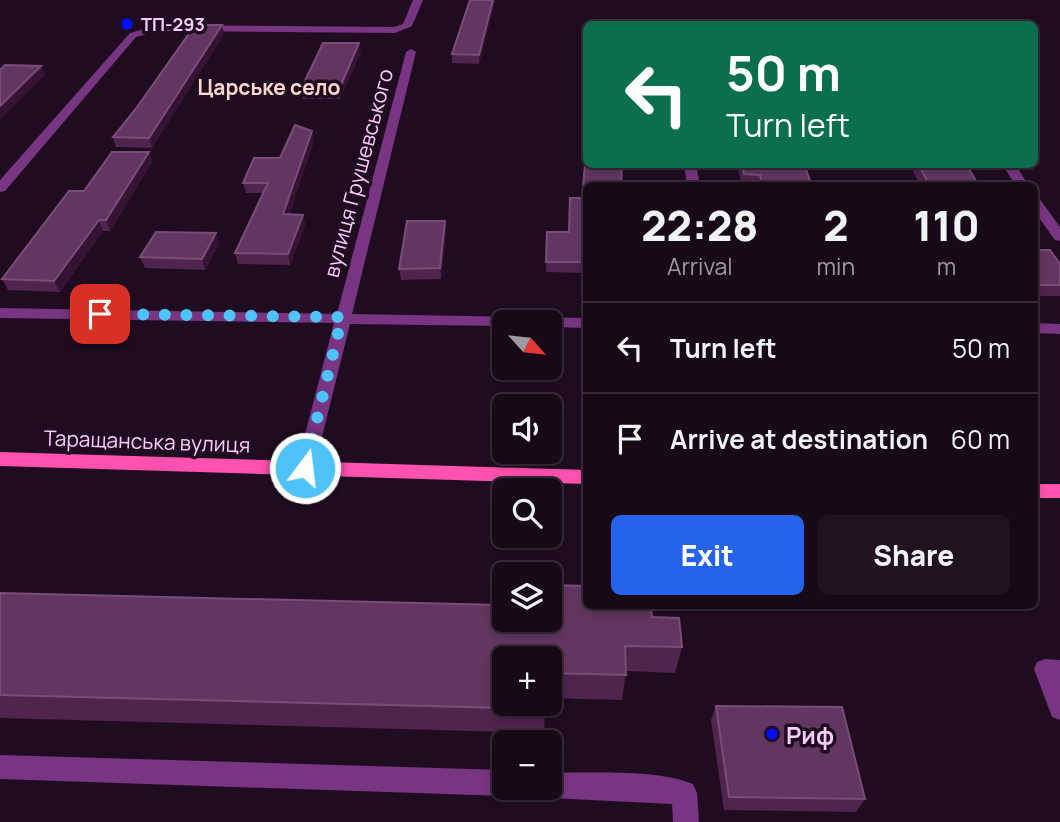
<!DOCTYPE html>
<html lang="en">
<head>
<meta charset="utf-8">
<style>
	:root { --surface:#180918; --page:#211221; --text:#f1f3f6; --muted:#9f9aa2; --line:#362a37; --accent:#2563eb }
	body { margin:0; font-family:Manrope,sans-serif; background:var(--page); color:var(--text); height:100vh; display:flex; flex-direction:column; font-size:26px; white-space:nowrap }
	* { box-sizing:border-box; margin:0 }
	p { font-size:23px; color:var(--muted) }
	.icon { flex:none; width:38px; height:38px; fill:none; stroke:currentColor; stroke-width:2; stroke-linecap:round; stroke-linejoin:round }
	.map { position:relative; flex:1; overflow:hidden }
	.drawer { position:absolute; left:583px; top:182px; width:455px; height:427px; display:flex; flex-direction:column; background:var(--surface); border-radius:10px; box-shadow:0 4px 10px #0003,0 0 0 2px var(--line) }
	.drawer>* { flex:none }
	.top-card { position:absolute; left:583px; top:21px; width:455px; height:147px; border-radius:10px; box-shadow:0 4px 10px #0003,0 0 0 2px var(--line); background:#0b6e4f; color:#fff; overflow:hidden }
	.needle { width:46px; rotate:117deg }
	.controls { position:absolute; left:492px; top:310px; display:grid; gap:14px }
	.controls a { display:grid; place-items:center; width:70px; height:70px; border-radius:10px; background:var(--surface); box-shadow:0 4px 10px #0003,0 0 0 2px var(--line); font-size:35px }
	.pin { position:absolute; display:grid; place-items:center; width:60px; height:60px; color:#fff; margin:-30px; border-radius:14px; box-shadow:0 4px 10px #0006 }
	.me { position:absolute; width:77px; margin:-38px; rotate:15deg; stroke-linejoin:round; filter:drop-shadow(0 0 5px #0008) }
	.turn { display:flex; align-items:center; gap:24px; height:147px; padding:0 28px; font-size:32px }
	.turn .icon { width:91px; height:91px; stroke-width:2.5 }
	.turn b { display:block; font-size:49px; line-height:60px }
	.eta { display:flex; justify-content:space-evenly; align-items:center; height:119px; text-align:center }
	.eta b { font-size:42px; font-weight:800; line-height:49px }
	.action { display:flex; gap:14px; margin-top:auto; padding:14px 28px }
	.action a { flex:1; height:80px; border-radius:10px; background:var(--accent); color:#fff; font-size:28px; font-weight:800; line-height:80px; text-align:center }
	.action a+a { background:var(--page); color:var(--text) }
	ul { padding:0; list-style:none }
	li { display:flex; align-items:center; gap:21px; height:91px; padding:0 28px; border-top:2px solid var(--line) }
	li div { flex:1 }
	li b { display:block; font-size:26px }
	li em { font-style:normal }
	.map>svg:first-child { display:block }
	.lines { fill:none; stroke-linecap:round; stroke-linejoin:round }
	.minor { fill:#783581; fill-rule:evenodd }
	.major { fill:#ff52ae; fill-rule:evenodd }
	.wall { fill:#4f244d }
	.shaded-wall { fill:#341333 }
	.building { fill:#623660; stroke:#7a4d79; stroke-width:2 }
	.route { stroke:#4fc3f7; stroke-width:12; stroke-dasharray:0 21.6 }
	.poi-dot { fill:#000ef6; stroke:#200c20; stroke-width:2.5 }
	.labels { text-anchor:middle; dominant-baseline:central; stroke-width:7; stroke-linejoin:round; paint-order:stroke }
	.far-poi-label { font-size:18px; font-weight:bold; fill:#fdcbff; stroke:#200c20; text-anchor:start }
	.far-quarter-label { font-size:21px; font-weight:bold; fill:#ffd7cd; stroke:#200c20 }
	.street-label { font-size:21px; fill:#fdcbff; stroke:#200c20 }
	.near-poi-label { font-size:24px; font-weight:bold; fill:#fdcbff; stroke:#200c20; text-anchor:start }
</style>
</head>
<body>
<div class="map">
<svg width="1060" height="822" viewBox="0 0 1060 822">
	<rect width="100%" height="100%" fill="#200c20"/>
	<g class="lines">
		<path class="minor" d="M413,0H423L412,26L395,33L158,31L136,37L5,191L0,192V180L130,33L158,25L394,27L403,24Z
			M411,49L416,52L352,314L586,318V328L550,327V322H504V326L350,324L314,469L312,474H298L296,469L334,323L0,318V308L337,314L406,52Z
			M684,164H696L700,186H687Z
			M1002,164H1015L1029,186H1016Z
			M1034,197L1039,198L1060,227V241L1055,240L1034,211Z
			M1034,323L1060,324V334L1034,333Z
			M1045,659L1060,660V720L1052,717L1034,669L1037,662Z
			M0,755L504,770V788H515L513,792L504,796L0,779Z
			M550,772C592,774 654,768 693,784L697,793L699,822H673L672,804L550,798L541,794L538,788H550Z"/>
		<path class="major" d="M0,452L586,470V484L0,466Z
			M1034,484H1060V498H1034Z"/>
	</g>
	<path class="wall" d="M495,0L479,64L452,63V54Z
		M224,34L152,148L116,147L113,137Z
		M361,52L340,99H303L301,89Z
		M314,141L289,215H303L305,225L290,265L238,264L235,253L263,193H246L243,183L280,158Z
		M149,152L152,162L110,231H103L60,292L8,290L2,279L84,191Z
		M737,164H804L812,186L742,185Z
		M909,164H966L979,186H921Z
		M586,186V273L546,272L547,232H569Z
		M445,221L446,231L441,279L401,280L399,269Z
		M219,244L205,270L145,268L140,257Z
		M1034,250L1060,264V296H1034Z
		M0,593L504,620L652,617L682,647L675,673L626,671L622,700L550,698V658H504L545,704L544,733L0,718Z
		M716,706L865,799L856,812L724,810L711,720Z"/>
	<path class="shaded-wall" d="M493,0H495L479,64V55Z
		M222,25L224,34L152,148L149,138Z
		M359,43L361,52L340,99L339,90Z
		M41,66L45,75L0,120V106Z
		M312,131L314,141L286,225L283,214Z
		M149,152L152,162L110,231L106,220Z
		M303,215L305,225L290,265L288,254Z
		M99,220L103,231L60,292L54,281Z
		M445,221L446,231L441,279L440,268Z
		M216,233L219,244L205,270L202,259Z"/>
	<path class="building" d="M470,0H493L479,55L452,54Z
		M195,25H222L149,138L113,137L135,110Z
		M323,43H359L339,90L301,89Z
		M5,65L41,66L0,106V70Z
		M295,125L312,131L283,214L303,215L288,254L235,253L268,183H243L254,158H280Z
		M112,152H149L106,220H99L54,281L2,279L69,191H84Z
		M586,153V164H622L621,186H586V262H546L547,232H569L570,198H582Z
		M742,164H804L812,186H763L760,175L744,174Z
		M918,164H966L979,186H930Z
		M407,221H445L440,268L399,269Z
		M156,232L216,233L202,259L140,257Z
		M1034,250H1050L1060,264V285H1034Z
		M550,585L586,586V606H651L652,617L679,618L682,647L625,646L626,675L550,673V658H504V704H545L544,709L0,695V593L500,605L501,597H504V620H550Z
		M716,706L842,707L865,799L729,797Z"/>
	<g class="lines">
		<path class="route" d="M100,314L342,317L305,468"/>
	</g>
	<g class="poi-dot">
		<circle cx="127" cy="24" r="7"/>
		<circle cx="772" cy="734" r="7"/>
	</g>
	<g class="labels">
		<g class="far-poi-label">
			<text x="141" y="24">ТП-293</text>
		</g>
		<g class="far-quarter-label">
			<text x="269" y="87">Царське село</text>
		</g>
		<g class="street-label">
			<text transform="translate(358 173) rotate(-75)">вулиця Грушевського</text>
			<text transform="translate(147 441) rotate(2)">Таращанська вулиця</text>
		</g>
		<g class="near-poi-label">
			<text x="786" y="734">Риф</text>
		</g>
	</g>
</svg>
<div class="controls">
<a><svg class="needle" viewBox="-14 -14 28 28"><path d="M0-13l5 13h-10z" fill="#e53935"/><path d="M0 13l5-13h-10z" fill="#9f9aa2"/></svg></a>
<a><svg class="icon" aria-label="sound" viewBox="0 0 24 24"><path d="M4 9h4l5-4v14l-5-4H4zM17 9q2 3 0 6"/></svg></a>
<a><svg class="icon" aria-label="search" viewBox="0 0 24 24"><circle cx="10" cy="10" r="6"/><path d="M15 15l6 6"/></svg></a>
<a><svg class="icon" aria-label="layers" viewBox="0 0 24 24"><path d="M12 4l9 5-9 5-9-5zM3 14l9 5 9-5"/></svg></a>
<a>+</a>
<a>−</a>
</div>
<div class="pin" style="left:100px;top:314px;background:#d93025"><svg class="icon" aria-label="arrive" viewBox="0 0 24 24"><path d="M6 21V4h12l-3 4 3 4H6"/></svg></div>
<svg class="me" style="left:305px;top:468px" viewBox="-20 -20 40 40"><circle r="17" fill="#4fc3f7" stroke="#fff" stroke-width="3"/><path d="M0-11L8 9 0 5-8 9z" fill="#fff"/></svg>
<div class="top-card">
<div class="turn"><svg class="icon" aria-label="left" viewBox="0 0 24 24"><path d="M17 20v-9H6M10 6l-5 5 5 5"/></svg><div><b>50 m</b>Turn left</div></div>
</div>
<section class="drawer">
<div class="eta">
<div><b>22:28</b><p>Arrival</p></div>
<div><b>2</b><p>min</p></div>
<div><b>110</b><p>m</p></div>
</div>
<ul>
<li><svg class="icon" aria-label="left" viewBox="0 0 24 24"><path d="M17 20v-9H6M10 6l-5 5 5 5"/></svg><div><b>Turn left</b></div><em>50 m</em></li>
<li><svg class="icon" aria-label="arrive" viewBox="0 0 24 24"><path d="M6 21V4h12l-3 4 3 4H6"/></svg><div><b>Arrive at destination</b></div><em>60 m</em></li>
</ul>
<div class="action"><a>Exit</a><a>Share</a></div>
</section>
</div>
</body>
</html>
